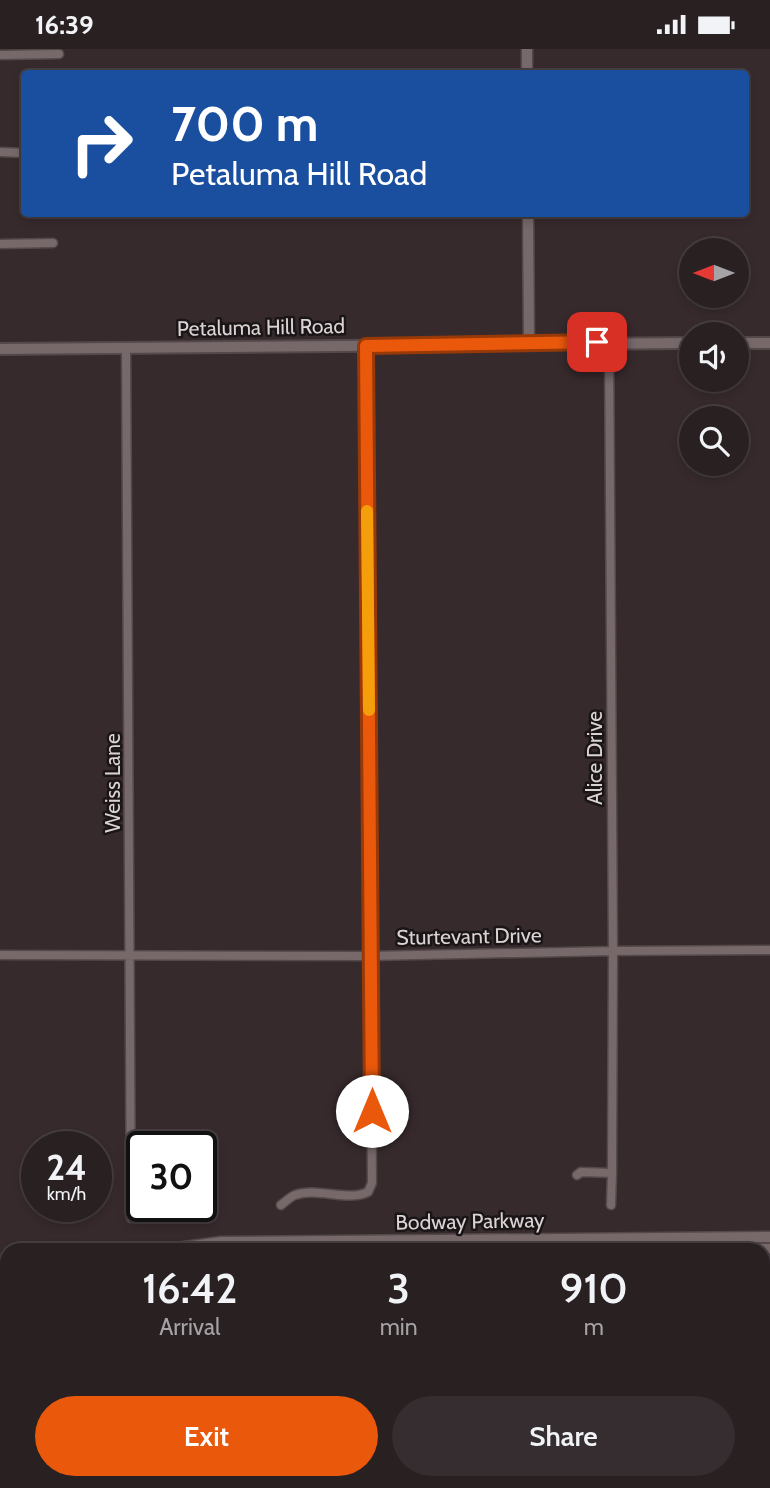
<!DOCTYPE html>
<html lang="en">
<head>
<meta charset="utf-8">
<style>
	:root { --surface:#292022; --page:#352d2f; --text:#f1f3f6; --muted:#a5a3a5; --line:#453e40; --accent:#ea580c }
	body { margin:0; font-family:Cabin,sans-serif; background:var(--page); color:var(--text); height:100vh; display:flex; flex-direction:column; font-size:26px; white-space:nowrap }
	* { box-sizing:border-box; margin:0 }
	p { font-size:23px; color:var(--muted) }
	.icon { flex:none; width:38px; height:38px; fill:none; stroke:currentColor; stroke-width:2; stroke-linecap:round; stroke-linejoin:round }
	.map { position:relative; flex:1; overflow:hidden }
	.details { position:absolute; left:0px; top:1194px; width:770px; height:247px; display:flex; flex-direction:column; background:var(--surface); border-radius:21px 21px 0 0; box-shadow:0 4px 10px #0003,0 0 0 2px var(--line) }
	.details>* { flex:none }
	.top-card { position:absolute; left:21px; top:21px; width:728px; height:147px; border-radius:7px; box-shadow:0 4px 10px #0003,0 0 0 2px var(--line); background:#1a4fa0; color:#fff; overflow:hidden }
	.needle { width:46px; rotate:270deg }
	.tools { position:absolute; left:679px; top:189px; display:grid; gap:14px }
	.tools a { display:grid; place-items:center; width:70px; height:70px; border-radius:50%; background:var(--surface); box-shadow:0 4px 10px #0003,0 0 0 2px var(--line); font-size:35px }
	.speed { position:absolute; left:21px; top:1082px; display:flex; gap:14px; font-size:35px; font-weight:700; text-align:center }
	.speed>* { display:grid; place-content:center; width:91px; height:91px; border-radius:50%; background:var(--surface); box-shadow:0 4px 10px #0003,0 0 0 2px var(--line); line-height:1 }
	.speed small { font-size:18px; font-weight:400 }
	.speed .limit { border:4px solid #111; border-radius:10px; background:#fff; color:#111 }
	.pin { position:absolute; display:grid; place-items:center; width:60px; height:60px; color:#fff; margin:-30px; border-radius:14px; box-shadow:0 4px 10px #0006 }
	.me { position:absolute; width:77px; margin:-38px; rotate:0deg; stroke-linejoin:round; filter:drop-shadow(0 0 5px #0008) }
	.turn { display:flex; align-items:center; gap:24px; height:147px; padding:0 35px; font-size:32px }
	.turn .icon { width:91px; height:91px; stroke-width:2.5 }
	.turn b { display:block; font-size:49px; line-height:60px }
	.eta { display:flex; justify-content:space-evenly; align-items:center; height:119px; text-align:center }
	.eta b { font-size:42px; font-weight:600; line-height:49px }
	.primary-button { display:flex; gap:14px; margin-top:auto; padding:14px 35px }
	.primary-button a { flex:1; height:80px; border-radius:42px; background:var(--accent); color:#fff; font-size:28px; font-weight:600; line-height:80px; text-align:center }
	.primary-button a+a { background:var(--page); color:var(--text) }
	.status { display:flex; justify-content:space-between; align-items:center; height:49px; padding:0 35px; background:var(--surface); direction:ltr }
	.status svg { height:19px; fill:currentColor }
	.map>svg:first-child { display:block }
	.green { fill:#694207 }
	.lines { fill:none; stroke-linecap:round; stroke-linejoin:round }
	.minor-casing { stroke:#53484a; stroke-width:11 }
	.tertiary-casing { stroke:#53484a; stroke-width:13 }
	.secondary-casing { stroke:#53484a; stroke-width:14 }
	.minor { stroke:#77686a; stroke-width:8 }
	.tertiary { stroke:#77686a; stroke-width:10 }
	.secondary { stroke:#77686a; stroke-width:10 }
	.route-casing { stroke:#983908; stroke-width:18 }
	.route { stroke:#ea580c; stroke-width:12 }
	.slow { stroke:#f59e0b; stroke-width:12 }
	.labels { text-anchor:middle; dominant-baseline:central; stroke-width:5; stroke-linejoin:round; paint-order:stroke }
	.street-label { font-size:21px; fill:#dad2d3; stroke:#1a1516 }
</style>
</head>
<body>
<div class="status"><b>16:39</b><svg viewBox="0 0 49 12"><path d="M0 12V9h3v3zM5 12V6h3v6zM10 12V3h3v9zM15 12V0h3v12zM26 1h20v11H26zM47 4h2v5h-2z"/></svg></div>
<div class="map">
<svg width="770" height="1439" viewBox="0 0 770 1439">
	<rect width="100%" height="100%" fill="#372a2d"/>
	<path class="green" d="M125,1433H275V1439H125Z"/>
	<g class="lines">
		<g class="minor-casing">
			<path id="minor" d="M0,6L59,5
				M0,103L24,104
				M0,195L53,194
				M126,299L131,1169
				M0,906L370,907L613,902L770,901
				M577,1126L581,1123L612,1124L613,902L609,293
				M281,1156C285,1153 290,1148 295,1146C318,1138 347,1153 368,1143L372,1134L366,297
				M611,1156L612,1124
				M763,1369H770
				M67,1433V1439
				M123,1433V1439
				M283,1433V1439
				M371,1433V1439
				M458,1433V1439
				M545,1433V1439
				M631,1433L632,1439"/>
		</g>
		<g class="tertiary-casing">
			<path id="tertiary" d="M527,0V24
				M528,164L529,294
				M170,1200L221,1193L770,1188
				M601,1200H770
				M0,1290L7,1284
				M0,1307L7,1302"/>
		</g>
		<g class="secondary-casing">
			<path id="secondary" d="M737,294H770
				M0,300L691,294"/>
		</g>
		<use href="#minor" class="minor"/>
		<use href="#tertiary" class="tertiary"/>
		<use href="#secondary" class="secondary"/>
	</g>
	<g class="lines">
		<g class="route-casing">
			<path id="route" d="M372,1062L366,297L597,293"/>
		</g>
		<use href="#route" class="route"/>
		<path class="slow" d="M367,462L369,661"/>
	</g>
	<g class="labels">
		<g class="street-label">
			<text transform="translate(261 278) rotate(-1)">Petaluma Hill Road</text>
			<text transform="translate(594 709) rotate(-90)">Alice Drive</text>
			<text transform="translate(112 734) rotate(-90)">Weiss Lane</text>
			<text transform="translate(469 887) rotate(-1)">Sturtevant Drive</text>
			<text transform="translate(470 1172) rotate(-1)">Bodway Parkway</text>
		</g>
	</g>
</svg>
<div class="tools">
<a><svg class="needle" viewBox="-14 -14 28 28"><path d="M0-13l5 13h-10z" fill="#e53935"/><path d="M0 13l5-13h-10z" fill="#a5a3a5"/></svg></a>
<a><svg class="icon" aria-label="sound" viewBox="0 0 24 24"><path d="M4 9h4l5-4v14l-5-4H4zM17 9q2 3 0 6"/></svg></a>
<a><svg class="icon" aria-label="search" viewBox="0 0 24 24"><circle cx="10" cy="10" r="6"/><path d="M15 15l6 6"/></svg></a>
</div>
<div class="speed"><div>24<small>km/h</small></div><div class="limit">30</div></div>
<div class="pin" style="left:597px;top:293px;background:#d93025"><svg class="icon" aria-label="arrive" viewBox="0 0 24 24"><path d="M6 21V4h12l-3 4 3 4H6"/></svg></div>
<svg class="me" style="left:372px;top:1062px" viewBox="-20 -20 40 40"><circle r="19" fill="#fff"/><path d="M0-13L10 11 0 6-10 11z" fill="#ea580c"/></svg>
<div class="top-card">
<div class="turn"><svg class="icon" aria-label="right" viewBox="0 0 24 24"><path d="M7 20v-9h11M14 6l5 5-5 5"/></svg><div><b>700 m</b>Petaluma Hill Road</div></div>
</div>
<section class="details">
<div class="eta">
<div><b>16:42</b><p>Arrival</p></div>
<div><b>3</b><p>min</p></div>
<div><b>910</b><p>m</p></div>
</div>
<div class="primary-button"><a>Exit</a><a>Share</a></div>
</section>
</div>
</body>
</html>
